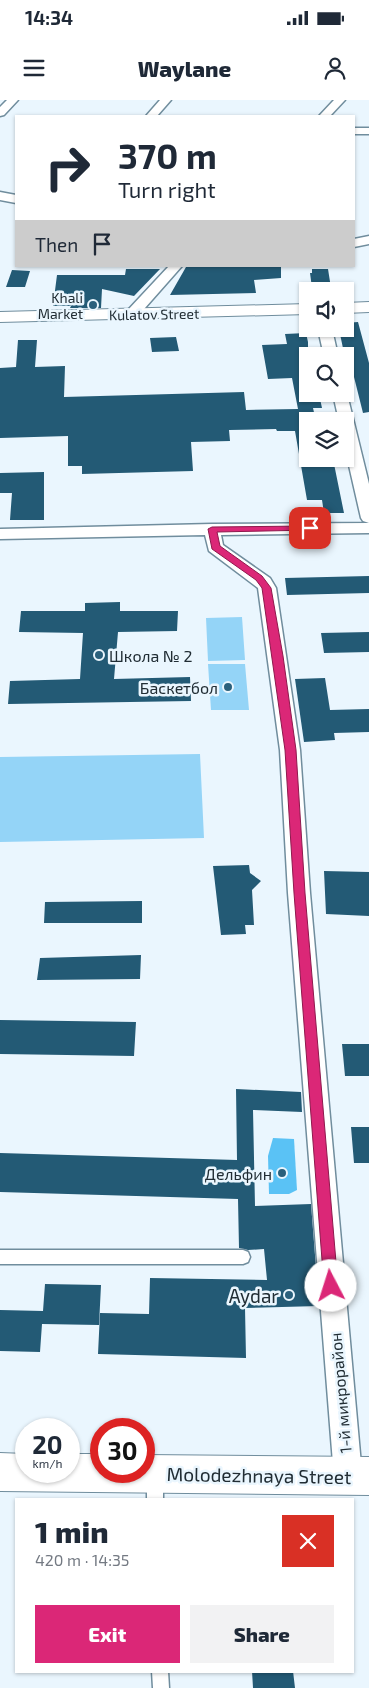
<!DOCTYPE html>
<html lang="en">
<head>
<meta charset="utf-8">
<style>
	:root { --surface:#fff; --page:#f2f2f3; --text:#1f2937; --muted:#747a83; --accent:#db2777 }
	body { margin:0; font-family:"Exo 2",sans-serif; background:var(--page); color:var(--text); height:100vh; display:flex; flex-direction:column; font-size:19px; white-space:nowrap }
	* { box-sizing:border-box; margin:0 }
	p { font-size:16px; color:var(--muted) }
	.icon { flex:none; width:28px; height:28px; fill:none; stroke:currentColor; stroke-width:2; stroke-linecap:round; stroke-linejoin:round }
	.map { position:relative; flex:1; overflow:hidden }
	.drawer { position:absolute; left:15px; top:1398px; width:339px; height:175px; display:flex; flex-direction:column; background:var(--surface); border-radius:0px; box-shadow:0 1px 4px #0004 }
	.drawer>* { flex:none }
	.banner { position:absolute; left:15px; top:15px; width:340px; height:152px; border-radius:0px; box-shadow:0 1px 4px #0004; background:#fff; color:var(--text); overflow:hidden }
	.fabs { position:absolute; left:299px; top:182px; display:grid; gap:10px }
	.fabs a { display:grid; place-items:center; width:55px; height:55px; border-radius:0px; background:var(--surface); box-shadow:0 1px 4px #0004; font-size:25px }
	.speed { position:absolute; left:15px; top:1318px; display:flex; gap:10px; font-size:25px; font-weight:700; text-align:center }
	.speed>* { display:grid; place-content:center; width:65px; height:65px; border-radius:50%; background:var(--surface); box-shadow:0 1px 4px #0004; line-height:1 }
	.speed small { font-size:12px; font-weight:400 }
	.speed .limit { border:8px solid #d22; background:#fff; color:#111 }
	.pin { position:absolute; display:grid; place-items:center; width:42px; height:42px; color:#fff; margin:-21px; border-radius:10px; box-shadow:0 2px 8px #0006 }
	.me { position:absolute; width:55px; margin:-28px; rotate:355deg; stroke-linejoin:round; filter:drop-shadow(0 0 4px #0008) }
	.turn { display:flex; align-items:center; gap:18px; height:105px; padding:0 20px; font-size:22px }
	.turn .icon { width:65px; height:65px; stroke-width:2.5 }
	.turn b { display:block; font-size:35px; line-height:42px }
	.then { display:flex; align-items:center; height:48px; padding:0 20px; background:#0003; gap:10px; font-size:19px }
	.round { display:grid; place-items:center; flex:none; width:52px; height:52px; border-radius:0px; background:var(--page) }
	.summary { display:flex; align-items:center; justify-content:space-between; height:85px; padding:0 20px }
	h1 { font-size:30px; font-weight:800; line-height:38px }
	.button { display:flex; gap:10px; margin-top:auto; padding:10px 20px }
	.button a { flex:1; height:58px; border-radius:0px; background:var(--accent); color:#fff; font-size:20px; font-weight:800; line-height:58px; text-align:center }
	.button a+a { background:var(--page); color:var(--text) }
	.status { display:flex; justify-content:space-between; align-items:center; height:35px; padding:0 25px; background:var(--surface); direction:ltr }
	.status svg { height:14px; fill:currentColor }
	header { display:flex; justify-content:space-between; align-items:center; height:65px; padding:0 20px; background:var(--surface); font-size:22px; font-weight:800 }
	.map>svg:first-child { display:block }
	.green { fill:#94d4f7 }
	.water { fill:#5ac2f5 }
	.building { fill:#235a75 }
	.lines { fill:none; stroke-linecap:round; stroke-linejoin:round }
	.lane-casing { stroke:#708d9d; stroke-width:3 }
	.street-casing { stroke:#708d9d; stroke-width:3 }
	.secondary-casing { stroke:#708d9d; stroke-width:2 }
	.highway-casing { stroke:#708d9d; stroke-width:2 }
	.lane { fill:#fff; fill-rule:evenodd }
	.street { fill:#fff; fill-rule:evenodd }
	.secondary { fill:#fff; fill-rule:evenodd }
	.highway { fill:#fff; fill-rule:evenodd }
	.route { fill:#db2777; stroke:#8e194d }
	.poi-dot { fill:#2a607c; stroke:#eaf6fe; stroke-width:2 }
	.labels { text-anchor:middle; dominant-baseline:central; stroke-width:5; stroke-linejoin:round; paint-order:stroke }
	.far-poi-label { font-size:14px; fill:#212d34; stroke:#eaf6fe; text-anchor:end }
	.far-street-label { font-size:14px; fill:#212d34; stroke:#eaf6fe }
	.poi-label { font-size:16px; fill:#212d34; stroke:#eaf6fe; text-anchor:end }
	.street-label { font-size:16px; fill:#212d34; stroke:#eaf6fe }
	.near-poi-label { font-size:19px; fill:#212d34; stroke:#eaf6fe; text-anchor:end }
	.near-street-label { font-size:19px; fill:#212d34; stroke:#eaf6fe }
</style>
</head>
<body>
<div class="status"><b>14:34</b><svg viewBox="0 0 49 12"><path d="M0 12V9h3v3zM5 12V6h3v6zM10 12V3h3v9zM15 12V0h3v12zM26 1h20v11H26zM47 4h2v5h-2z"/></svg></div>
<header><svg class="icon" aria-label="menu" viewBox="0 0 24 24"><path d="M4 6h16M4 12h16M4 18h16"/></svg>Waylane<svg class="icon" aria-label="person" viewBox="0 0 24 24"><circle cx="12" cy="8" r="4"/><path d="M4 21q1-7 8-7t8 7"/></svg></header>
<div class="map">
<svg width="369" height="1588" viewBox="0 0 369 1588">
	<rect width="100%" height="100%" fill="#eaf6fe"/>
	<path class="green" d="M242,517L245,560L208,561L206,518Z
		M208,564H245L249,610H211Z
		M200,654L204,738L0,742V657Z"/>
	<path class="water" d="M273,1038L294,1039L297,1090L289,1094H269L268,1056Z"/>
	<path class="building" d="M281,166V178L254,180L256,193L170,195L186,167Z
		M126,169H160L134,196L102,189L101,208H70L71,206H53L57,175H125Z
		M312,169H328L331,188H312L310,173H312Z
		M12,170L30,171L25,187H6Z
		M358,222L369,263V312L363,313L348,253H344L340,234H342L340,229H345V223Z
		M306,233L308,242V294H319L322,308H313L316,321H308V359H333L344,413H324L322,400H307L295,331H277L276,329L229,330L230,341L191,342L193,371L82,374V366H68V336L0,338V268L16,267L18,240H37L35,267L65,266L64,297L244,292L246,310L298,309L292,278L268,279L262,245L287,244L285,234Z
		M176,237L179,251L152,252L150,238Z
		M44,372V420H10L12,393H0V373Z
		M369,476V493L287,495L285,478Z
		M120,502V511H178L177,531L118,532L114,579L190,577L191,601L8,604L10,581L80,579L83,533L19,532L21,511H85V503Z
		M369,532V552L324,553L321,533Z
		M325,578L330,610L369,609V632L334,633L335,640L304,642L295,579Z
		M249,765L250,773L261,781L252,790L254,825H245L246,834L221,835L213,766Z
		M324,771L369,772V816L326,814Z
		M142,801V823H44L45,802Z
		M141,855L140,879L37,880L40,858Z
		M0,920L136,922L134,956L0,954Z
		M342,944H369V976H345Z
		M236,989L301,992L302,1012L253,1010L255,1106L311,1104L319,1206L245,1208L246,1258L98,1254L100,1213L149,1214L150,1178L267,1180L264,1149L248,1150L239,1148L238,1099L0,1092V1053L237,1060Z
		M351,1027H369V1063H354Z
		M45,1184L101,1185L99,1225L42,1224L40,1252L0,1251V1210L43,1211Z
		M252,1571H293L295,1588H253Z"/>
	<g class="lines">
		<g class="lane-casing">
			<path id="lane" d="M0,1150H243L248,1152L250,1157L248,1162L243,1164H0Z
				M155,1370L160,1373L163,1378V1399H147V1378L150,1373Z
				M152,1571H168L169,1588H153Z"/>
		</g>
		<g class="street-casing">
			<path id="street" d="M7,0H18L4,15L0,16V7Z
				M160,0H171L157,16H146Z
				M334,0H345L330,16H319Z
				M354,28H369V34H354Z
				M0,92L16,95V103L0,100Z
				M369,136V144L354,147V139Z
				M169,166H182L137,217H127L125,214L127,211Z
				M318,229H332L338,256H324Z
				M345,291L347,294L369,384V423L363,421L361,418L345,348V321H339L333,294H345Z
				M369,423V433L221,435L223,445L270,478L276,488L300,650L310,793L362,1376L358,1386L348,1390L338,1386L334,1376L288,793L280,650L258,488L209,451L205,435L0,439V429L212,424Z"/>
		</g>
		<g class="secondary-casing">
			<path id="secondary" d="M0,1353L26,1354V1371H69V1354H101V1371H144V1355L369,1357V1395L0,1391Z"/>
		</g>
		<g class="highway-casing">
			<path id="highway" d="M369,202V212L345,213V203Z
				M308,204V214L0,222V212Z"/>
		</g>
		<use href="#lane" class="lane"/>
		<use href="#street" class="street"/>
		<use href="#secondary" class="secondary"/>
		<use href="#highway" class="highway"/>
	</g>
	<path class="route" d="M310,426L313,427V430L217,432L220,446L262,476L271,488L283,556L296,650L305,793L338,1186L336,1191L331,1193L326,1191L324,1186L294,793L285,650L262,488L256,480L212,449L208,429L212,427Z"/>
	<g class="poi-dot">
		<circle cx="93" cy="205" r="5"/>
		<circle cx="99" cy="555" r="5"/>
		<circle cx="228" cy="587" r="5"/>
		<circle cx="282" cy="1073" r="5"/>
		<circle cx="289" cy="1195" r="5"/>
	</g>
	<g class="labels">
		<g class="far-poi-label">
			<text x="83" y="197">Khali<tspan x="83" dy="16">Market</tspan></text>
		</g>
		<g class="far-street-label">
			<text transform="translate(154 214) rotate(-1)">Kulatov Street</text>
		</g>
		<g class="poi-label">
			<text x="109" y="555" text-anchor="start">Школа № 2</text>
			<text x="218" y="587">Баскетбол</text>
			<text x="272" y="1073">Дельфин</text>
		</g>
		<g class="street-label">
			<text transform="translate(340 1293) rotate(-95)">1-й микрорайон</text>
		</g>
		<g class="near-poi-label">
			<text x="279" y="1195">Aydar</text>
		</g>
		<g class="near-street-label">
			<text transform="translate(259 1375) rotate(1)">Molodezhnaya Street</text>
		</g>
	</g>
</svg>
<div class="fabs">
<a><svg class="icon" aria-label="sound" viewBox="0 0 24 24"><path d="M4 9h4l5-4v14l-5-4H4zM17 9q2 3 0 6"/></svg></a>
<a><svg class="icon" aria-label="search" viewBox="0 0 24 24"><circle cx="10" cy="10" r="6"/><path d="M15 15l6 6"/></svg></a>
<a><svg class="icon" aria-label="layers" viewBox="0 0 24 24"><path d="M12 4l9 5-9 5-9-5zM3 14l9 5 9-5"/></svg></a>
</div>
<div class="speed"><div>20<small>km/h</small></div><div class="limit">30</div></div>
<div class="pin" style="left:310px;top:428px;background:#d93025"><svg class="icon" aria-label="arrive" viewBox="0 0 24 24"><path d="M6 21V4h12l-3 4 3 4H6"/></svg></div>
<svg class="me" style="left:331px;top:1186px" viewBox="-20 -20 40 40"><circle r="19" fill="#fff"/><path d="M0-13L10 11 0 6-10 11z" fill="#db2777"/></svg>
<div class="banner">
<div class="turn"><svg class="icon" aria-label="right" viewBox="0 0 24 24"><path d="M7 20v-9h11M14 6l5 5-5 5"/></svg><div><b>370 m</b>Turn right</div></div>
<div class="then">Then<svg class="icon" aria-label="arrive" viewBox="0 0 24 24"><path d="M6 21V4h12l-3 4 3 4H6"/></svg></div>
</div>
<section class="drawer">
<div class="summary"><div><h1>1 min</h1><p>420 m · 14:35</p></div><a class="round" style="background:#d93025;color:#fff"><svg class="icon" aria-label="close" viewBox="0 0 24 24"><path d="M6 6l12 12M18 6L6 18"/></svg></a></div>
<div class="button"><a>Exit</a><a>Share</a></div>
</section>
</div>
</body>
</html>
